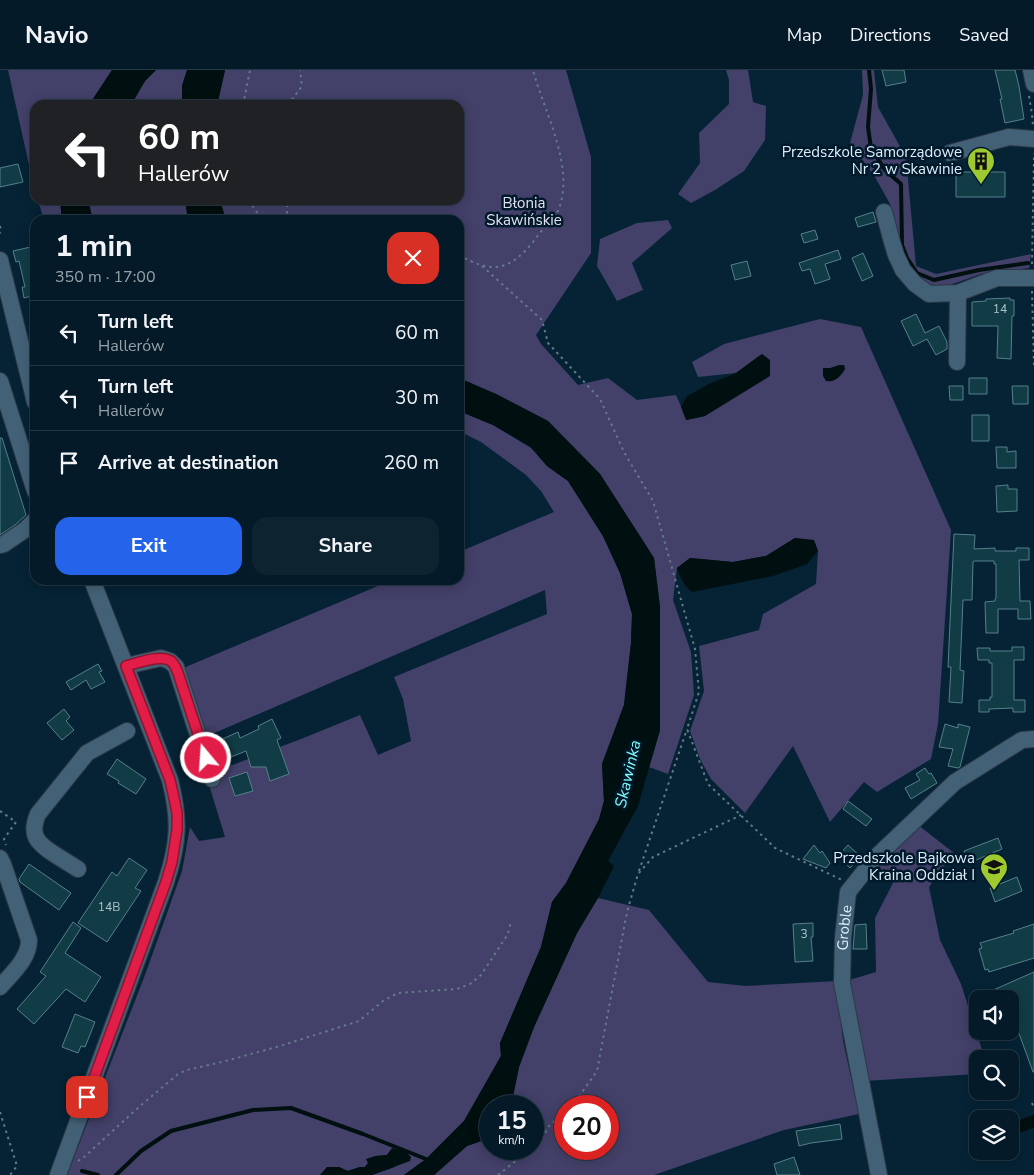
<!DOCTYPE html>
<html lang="en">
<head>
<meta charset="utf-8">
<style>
	:root { --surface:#041a28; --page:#0d2330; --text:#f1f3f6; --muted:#97a1a8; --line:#253845; --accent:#2563eb }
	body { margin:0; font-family:"Nunito Sans",sans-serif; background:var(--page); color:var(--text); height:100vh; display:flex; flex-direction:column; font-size:19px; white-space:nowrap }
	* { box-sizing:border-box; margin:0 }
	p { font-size:16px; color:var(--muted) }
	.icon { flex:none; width:28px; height:28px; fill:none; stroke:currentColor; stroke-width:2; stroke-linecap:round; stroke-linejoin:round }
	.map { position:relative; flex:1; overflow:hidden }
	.drawer { position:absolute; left:30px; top:145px; width:434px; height:370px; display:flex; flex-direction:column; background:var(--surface); border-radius:15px; box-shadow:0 2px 12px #0003,0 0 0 1px var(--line) }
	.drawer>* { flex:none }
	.guide { position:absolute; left:30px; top:30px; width:434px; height:105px; border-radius:15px; box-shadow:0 2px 12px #0003,0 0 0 1px var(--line); background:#202124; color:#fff; overflow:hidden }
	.fabs { position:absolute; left:969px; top:920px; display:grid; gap:10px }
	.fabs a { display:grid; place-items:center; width:50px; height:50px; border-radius:10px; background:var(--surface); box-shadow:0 2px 12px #0003,0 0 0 1px var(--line); font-size:25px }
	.speed { position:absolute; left:479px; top:1025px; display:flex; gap:10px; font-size:25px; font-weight:700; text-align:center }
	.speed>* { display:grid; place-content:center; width:65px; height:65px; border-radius:50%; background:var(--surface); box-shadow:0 2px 12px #0003,0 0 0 1px var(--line); line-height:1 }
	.speed small { font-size:12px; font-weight:400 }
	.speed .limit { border:8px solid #d22; background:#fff; color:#111 }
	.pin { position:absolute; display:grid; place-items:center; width:42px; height:42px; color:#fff; margin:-21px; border-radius:10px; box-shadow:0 2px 8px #0006 }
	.me { position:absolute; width:55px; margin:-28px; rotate:342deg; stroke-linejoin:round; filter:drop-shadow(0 0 4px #0008) }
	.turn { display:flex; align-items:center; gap:18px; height:105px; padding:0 25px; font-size:22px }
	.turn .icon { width:65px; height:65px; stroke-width:2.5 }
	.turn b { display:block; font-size:35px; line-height:42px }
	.round { display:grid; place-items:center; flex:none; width:52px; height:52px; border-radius:15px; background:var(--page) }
	.summary { display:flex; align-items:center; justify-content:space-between; height:85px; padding:0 25px }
	h1 { font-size:30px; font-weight:700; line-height:38px }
	.button { display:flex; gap:10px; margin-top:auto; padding:10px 25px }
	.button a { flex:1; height:58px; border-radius:15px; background:var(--accent); color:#fff; font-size:20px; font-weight:700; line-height:58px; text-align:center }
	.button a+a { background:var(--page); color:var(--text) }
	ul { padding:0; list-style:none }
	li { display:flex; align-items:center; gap:15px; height:65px; padding:0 25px; border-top:1px solid var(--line) }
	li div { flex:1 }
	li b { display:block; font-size:19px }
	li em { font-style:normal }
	header { display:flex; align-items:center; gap:30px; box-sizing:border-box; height:70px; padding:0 25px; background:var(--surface); border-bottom:1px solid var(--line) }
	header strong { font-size:24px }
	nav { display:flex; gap:28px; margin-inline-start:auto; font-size:18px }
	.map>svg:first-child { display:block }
	.green { fill:#434069; fill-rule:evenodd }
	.water { fill:#000f0f }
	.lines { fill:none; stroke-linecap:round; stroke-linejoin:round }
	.stream { stroke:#000f0f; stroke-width:4 }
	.canal { stroke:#000f0f; stroke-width:12 }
	.building { fill:#113c46; stroke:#567f8b }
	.minor-casing { stroke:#2c3946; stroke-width:18 }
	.path { stroke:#627a89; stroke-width:2; stroke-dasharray:2.5 4; stroke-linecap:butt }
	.minor { stroke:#436176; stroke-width:16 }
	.route-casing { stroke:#92132f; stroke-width:12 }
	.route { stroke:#e11d48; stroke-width:9 }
	.labels { text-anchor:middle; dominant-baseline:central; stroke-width:5; stroke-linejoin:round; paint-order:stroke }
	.number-label { font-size:12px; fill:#abc2ce }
	.poi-label { font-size:15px; fill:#deeffb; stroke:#00192b; text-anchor:end }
	.park-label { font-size:15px; fill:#e3e2f3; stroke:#00192b }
	.street-label { font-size:15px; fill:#deeffb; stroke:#00192b }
	.water-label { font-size:16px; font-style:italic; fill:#7ffcf9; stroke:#00192b }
</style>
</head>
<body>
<header>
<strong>Navio</strong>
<nav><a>Map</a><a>Directions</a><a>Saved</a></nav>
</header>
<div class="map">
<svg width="1034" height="1105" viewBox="0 0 1034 1105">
	<rect width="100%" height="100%" fill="#052335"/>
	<path class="green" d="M8,0H112L89,35H35V122Z
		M156,0H187L182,16V35H131L145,11Z
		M225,0H566L591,87V183L536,265L541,274L578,315L608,308L637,330L676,325L687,350L705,346L762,284L736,303L698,307L692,292L724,274L820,249L861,257L951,460L938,654L931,689L877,722L864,712L830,752L793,676L745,743L711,709L700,689L690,661L704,621L699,576L759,560L763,544L816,514L818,481L814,471L795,468L766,486L733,492L690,488L677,498L673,530L691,582L694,625L668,704L649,697L660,660V537L654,488L600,404L548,351L496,324L459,308V150H226L220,130H459V35H219V27Z
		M726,0H748L753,32L766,36L765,70L744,101L715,120L691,133L678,124L700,93L699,63L729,34V10Z
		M862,0H874L878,37L906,87L916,196L936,204L1031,184L1029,198L981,204L944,217L922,214L904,200L890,134L875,107L850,73L863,25Z
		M38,130H60L62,150H44Z
		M88,130H185L188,150H93Z
		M668,150L672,158L632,193L643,220L617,231L597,196L600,169L637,153Z
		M459,341L493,355L531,378L547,396L568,411L603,466L620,503L632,544L631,573L624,635L602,694L604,731L599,750L566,813L552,832L541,877L500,973L501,986L464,1051L426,1089L404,1105H372L395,1097L390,1082L387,1085L376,1086L367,1089L368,1093L365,1097H360L347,1101L339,1097H328L320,1105H67L145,905L182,801L190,757L199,771L225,767L206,705L301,669L360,645L378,685L411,671L403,629L394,607L547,544L545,520L203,668L181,599L392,510H459V482L554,442L541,421L526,405L481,372L459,361Z
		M918,755L954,783L929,817L940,870L961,914L985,989H978L977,1004L865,1011L846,911L876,902L875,848L893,813L874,800Z
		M598,828L649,840L708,912L746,916L837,911L843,971L859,1044L784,1060L654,1105H434L467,1076L490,1068V1079H532V1036H511L519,997L534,957L577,863ZM565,1036H608V1079H565Z"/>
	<path class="water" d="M112,0H156L145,11L131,35H89Z
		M187,0H225L219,27V35H182V16Z
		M60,130H88L93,150H62Z
		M185,130H220L226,150H188Z
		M762,284L770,290V306L705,346L686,350L681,337L687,326L711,313L736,303Z
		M839,295H844L845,299C841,306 835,313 826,311L823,306V298H830Z
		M459,308L496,324L548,351L600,404L654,488L660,537V660L638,736L608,791L614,796L598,828L577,863L534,957L519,997L511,1036H490V1068L467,1076L434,1105H404L426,1089L464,1051L501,986L500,973L541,877L552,832L566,813L599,749L604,731L602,694L624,635L631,573L632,544L620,503L603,466L568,411L547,396L531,377L493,355L459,341Z
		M795,468L814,470L818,481L807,494L773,506L692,522C684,516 680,507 677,498L690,488L733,492L766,486Z
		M392,1078L406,1082L411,1087L410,1091L372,1105H320L327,1097H339L348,1101L360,1097H365L368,1093L366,1089L376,1086L387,1085Z"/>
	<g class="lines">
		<path class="stream" d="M869,0L871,19L868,57L871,78L885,100L901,114L902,175L907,188L917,203L934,210L979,200L1028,193
			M82,1101L98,1105
			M116,1105L141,1081L171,1061L253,1040L291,1038L363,1064L426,1089L428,1094"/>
		<path class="canal" d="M1010,1060L1034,1051"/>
	</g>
	<path class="building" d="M882,0H904L906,12L886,16Z
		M995,0H1015L1019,16L1024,49L1005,53L1000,29H1002Z
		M18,94L23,112L0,117V98Z
		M956,102H1005V127H956Z
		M873,142L876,152L858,157L855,148Z
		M815,160L818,169L804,173L801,164Z
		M35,176V225L24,228L22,217H25L19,191L16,192L13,181Z
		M838,180L841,189L825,194L830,209L815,214L810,199L802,201L799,193Z
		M863,183L873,206L862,211L852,188Z
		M747,191L751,206L735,210L731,195Z
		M1010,228V230H1014V246H1012L1011,289L997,288L998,256H972V232L986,231V229Z
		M916,244L925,263L939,256L947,272V279L936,285L927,269L913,276L901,251Z
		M969,308H987V324H969Z
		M949,316H963V330H950Z
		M1012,316H1028V334H1013Z
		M972,345H989V371H972Z
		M0,368H2L26,445L15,455L0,465Z
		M996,377H1007V382L1016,381V398H997Z
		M1008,415V419H1017V441L997,442L996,416Z
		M954,464L975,465L974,479L995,478V481H1016V478H1029V490H1019L1020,531H1030L1031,549H1018V539H998V563H986L985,532L995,531V529L996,528V494H994V491H974L973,492L972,530H963L960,600L964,601L962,633L949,632L951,597H948Z
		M1012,577H1024V590H1014V630H1025V642H1013V638L989,639V642H979V630H990V627H992V593H989V590H978L977,578H990V581H1012Z
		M98,594L102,601L99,602L105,612L91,619L86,610L71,620L66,612Z
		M64,639L70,647L66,651L74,660L62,670L47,653Z
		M272,649L281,668L277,670L289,704L270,711L266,697H251L246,681L226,689L218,671L238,662L240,668L259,659L258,656Z
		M945,654L958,658V654L970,657L960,697L958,698L948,696L953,679L939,677Z
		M117,689L146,709L136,724L118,713L119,711L107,704Z
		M925,698L929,704L931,703L937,713L911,729L905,718L920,710L916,704Z
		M247,702L253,721L235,726L229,708Z
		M848,731L872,749L866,756L843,739Z
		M998,768L1002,779L969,793L964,781Z
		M814,775L820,783L822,781L830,793L826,798L803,789Z
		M848,775L861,787L850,798L838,786Z
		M129,788L147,800L135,818L141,821L107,872L78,853L112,802L117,806Z
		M29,794L71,823L59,840L20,812L19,809Z
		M1017,807L1022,821L995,832L990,818Z
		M73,852L81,858L65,883L101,907L85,932L66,919L34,954L17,939L46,906L40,902Z
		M813,853V867H811L813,891L795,892L793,854Z
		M866,854L867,879H853L855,855Z
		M1034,854V888L989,902L988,899L985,900L979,879L982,878L980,873L1014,863L1013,861Z
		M1034,902V1002H1033L1013,947H1010V929H994L991,921Z
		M75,944L95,952L85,977L81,976L78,983L62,977Z
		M840,1054L842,1069L811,1073L799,1076L796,1061Z
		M794,1087L800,1105H777L774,1094Z"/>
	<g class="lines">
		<g class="minor-casing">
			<g id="minor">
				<path d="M1031,0L1034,14"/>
				<path d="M950,83L1009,67L1034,69"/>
				<path d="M884,142L892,172L896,185L903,200L915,214L929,224L958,223L997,208H1034"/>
				<path d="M0,190L35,332"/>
				<path d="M957,292L958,223"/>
				<path d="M0,311L35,421"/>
				<path d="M0,475L4,474L26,459L35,450"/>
				<path d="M126,596L161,588L170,591L176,597L212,709"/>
				<path d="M0,788L3,794L29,870C29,889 12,903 0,917"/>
				<path d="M78,799C70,794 62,789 54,784C37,773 29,765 38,744L87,683L127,661"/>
				<path d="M58,1105L166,812C179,772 180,750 170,710L92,510"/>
				<path id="s1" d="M879,1105L842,913L843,868L848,822L875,788L955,712L1022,670L1034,669"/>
			</g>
		</g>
		<path class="path" d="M1029,26L1032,44L1033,56
			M243,35L250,0
			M288,35L302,16L300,0
			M249,130L255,140L264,150
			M287,150V130
			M0,156L1,162L0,163
			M459,185C492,204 509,201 533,172C541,161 550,151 558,141C576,98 544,42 533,0
			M1032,194L1034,83
			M482,196L542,250L548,273L600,329L624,382L653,431L695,579L699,622L687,659L708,714L775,778L842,810
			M1032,221L1034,298
			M33,346L35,355
			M0,741L16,752L4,769L6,775
			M639,801L687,659
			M1032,1033L1034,1038
			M570,1036L578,1028L597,1001L627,842L638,804L653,787L741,745
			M0,1042L17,1096L10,1105
			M532,1077L544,1065L549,1056L565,1041
			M78,1091L83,1088L139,1037L178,1004L187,1000L222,992L280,976L359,951L383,931L398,923L457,919L470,914L481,905L508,864L511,852
			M498,1105L531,1079"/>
		<use href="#minor" class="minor"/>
	</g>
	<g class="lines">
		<g class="route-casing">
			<path id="route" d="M87,1027L166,812L172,792L177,760V743L174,728L170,710L126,596C137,593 161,584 171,591C176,595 178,603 180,609L206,688"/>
		</g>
		<use href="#route" class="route"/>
	</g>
	<defs>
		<g id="building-pin" transform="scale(1.4375)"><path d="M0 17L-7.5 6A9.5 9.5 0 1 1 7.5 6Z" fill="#9eca2f" stroke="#00192b"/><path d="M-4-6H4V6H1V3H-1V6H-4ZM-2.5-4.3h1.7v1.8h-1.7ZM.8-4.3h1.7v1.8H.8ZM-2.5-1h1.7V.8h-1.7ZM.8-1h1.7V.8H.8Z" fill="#111"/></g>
		<g id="school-pin" transform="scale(1.4375)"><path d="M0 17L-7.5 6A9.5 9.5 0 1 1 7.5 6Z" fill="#9eca2f" stroke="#00192b"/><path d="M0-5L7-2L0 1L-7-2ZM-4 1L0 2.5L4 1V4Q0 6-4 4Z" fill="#111"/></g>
	</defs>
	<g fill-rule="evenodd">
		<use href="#building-pin" x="981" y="91"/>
		<use href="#school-pin" x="994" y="797"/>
	</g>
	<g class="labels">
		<g class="number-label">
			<text x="1000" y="239">14</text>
			<text x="109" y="837">14B</text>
			<text x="804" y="864">3</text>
		</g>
		<g class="poi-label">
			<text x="962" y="82">Przedszkole Samorządowe<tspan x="962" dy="17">Nr 2 w Skawinie</tspan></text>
			<text x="975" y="788">Przedszkole Bajkowa<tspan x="975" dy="17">Kraina Oddział I</tspan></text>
		</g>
		<g class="park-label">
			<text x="524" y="133">Błonia<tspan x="524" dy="17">Skawińskie</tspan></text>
		</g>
		<g class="street-label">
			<text stroke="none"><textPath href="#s1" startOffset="251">Groble</textPath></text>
		</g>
		<g class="water-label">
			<text transform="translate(628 704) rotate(-77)">Skawinka</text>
		</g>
	</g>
</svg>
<div class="fabs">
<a><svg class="icon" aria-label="sound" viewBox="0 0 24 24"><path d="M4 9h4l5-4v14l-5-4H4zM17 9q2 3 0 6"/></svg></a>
<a><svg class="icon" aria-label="search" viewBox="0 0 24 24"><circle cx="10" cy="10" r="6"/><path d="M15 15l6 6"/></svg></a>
<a><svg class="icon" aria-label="layers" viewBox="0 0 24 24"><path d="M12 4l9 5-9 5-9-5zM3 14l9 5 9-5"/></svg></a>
</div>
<div class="speed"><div>15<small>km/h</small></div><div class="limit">20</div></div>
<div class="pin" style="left:87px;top:1027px;background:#d93025"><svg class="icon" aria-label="arrive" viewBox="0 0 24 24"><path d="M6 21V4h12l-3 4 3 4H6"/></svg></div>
<svg class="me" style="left:206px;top:688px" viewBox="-20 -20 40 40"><circle r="17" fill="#e11d48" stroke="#fff" stroke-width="3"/><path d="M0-11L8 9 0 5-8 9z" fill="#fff"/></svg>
<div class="guide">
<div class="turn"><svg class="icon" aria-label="left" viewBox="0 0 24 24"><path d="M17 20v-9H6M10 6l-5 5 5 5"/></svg><div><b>60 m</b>Hallerów</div></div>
</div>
<section class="drawer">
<div class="summary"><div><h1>1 min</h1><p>350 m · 17:00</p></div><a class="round" style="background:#d93025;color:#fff"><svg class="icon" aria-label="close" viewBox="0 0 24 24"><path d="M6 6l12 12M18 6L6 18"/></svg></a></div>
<ul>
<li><svg class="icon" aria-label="left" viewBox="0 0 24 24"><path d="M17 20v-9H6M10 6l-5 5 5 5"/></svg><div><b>Turn left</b><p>Hallerów</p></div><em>60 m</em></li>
<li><svg class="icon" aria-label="left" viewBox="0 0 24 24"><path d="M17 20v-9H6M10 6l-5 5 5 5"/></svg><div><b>Turn left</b><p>Hallerów</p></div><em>30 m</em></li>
<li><svg class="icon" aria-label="arrive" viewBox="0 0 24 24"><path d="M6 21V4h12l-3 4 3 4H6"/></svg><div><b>Arrive at destination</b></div><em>260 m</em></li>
</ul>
<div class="button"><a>Exit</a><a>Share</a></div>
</section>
</div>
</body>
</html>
